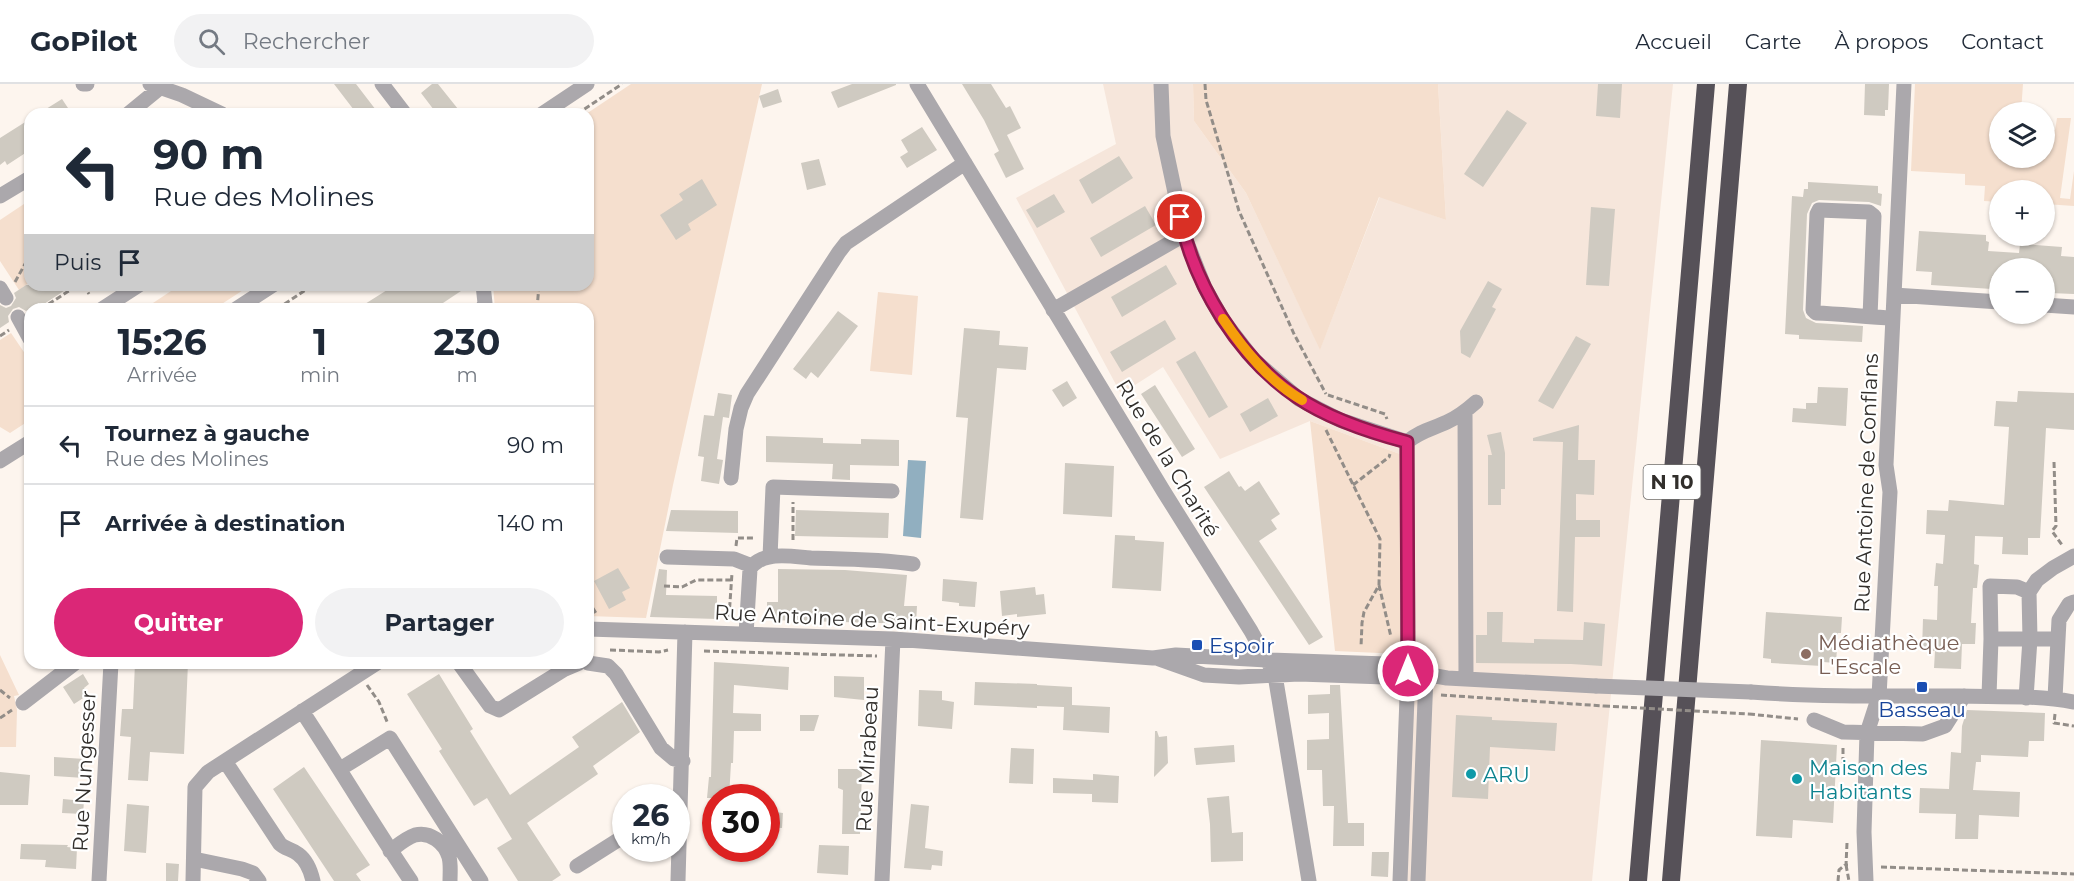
<!DOCTYPE html>
<html lang="fr">
<head>
<meta charset="utf-8">
<style>
	:root { --surface:#fff; --page:#f2f2f3; --text:#1f2937; --muted:#747a83; --line:#e0e1e3; --accent:#db2777 }
	body { margin:0; font-family:Montserrat,sans-serif; background:var(--page); color:var(--text); height:100vh; display:flex; flex-direction:column; font-size:22px; white-space:nowrap }
	* { box-sizing:border-box; margin:0 }
	p { font-size:20px; color:var(--muted) }
	.icon { flex:none; width:33px; height:33px; fill:none; stroke:currentColor; stroke-width:2; stroke-linecap:round; stroke-linejoin:round }
	.map { position:relative; flex:1; overflow:hidden }
	.panel { position:absolute; left:24px; top:219px; width:570px; height:366px; display:flex; flex-direction:column; background:var(--surface); border-radius:18px; box-shadow:0 2px 4px #0004 }
	.panel>* { flex:none }
	.banner { position:absolute; left:24px; top:24px; width:570px; height:183px; border-radius:18px; box-shadow:0 2px 4px #0004; background:#fff; color:var(--text); overflow:hidden }
	.tools { position:absolute; left:1989px; top:18px; display:grid; gap:12px }
	.tools a { display:grid; place-items:center; width:66px; height:66px; border-radius:50%; background:var(--surface); box-shadow:0 2px 4px #0004; font-size:30px }
	.speed { position:absolute; left:612px; top:700px; display:flex; gap:12px; font-size:30px; font-weight:700; text-align:center }
	.speed>* { display:grid; place-content:center; width:78px; height:78px; border-radius:50%; background:var(--surface); box-shadow:0 2px 4px #0004; line-height:1 }
	.speed small { font-size:15px; font-weight:400 }
	.speed .limit { border:9px solid #d22; background:#fff; color:#111 }
	.pin { position:absolute; display:grid; place-items:center; width:51px; height:51px; color:#fff; margin:-26px; border:3px solid #fff; border-radius:50%; box-shadow:0 2px 6px #0007 }
	.me { position:absolute; width:66px; margin:-33px; rotate:0deg; stroke-linejoin:round; filter:drop-shadow(0 0 4px #0008) }
	.turn { display:flex; align-items:center; gap:21px; height:126px; padding:0 30px; font-size:27px }
	.turn .icon { width:78px; height:78px; stroke-width:2.5 }
	.turn b { display:block; font-size:42px; line-height:51px }
	.then { display:flex; align-items:center; height:57px; padding:0 30px; background:#0003; gap:12px; font-size:22px }
	.eta { display:flex; justify-content:space-evenly; align-items:center; height:102px; text-align:center }
	.eta b { font-size:36px; font-weight:700; line-height:42px }
	.cta { display:flex; gap:12px; margin-top:auto; padding:12px 30px }
	.cta a { flex:1; height:69px; border-radius:36px; background:var(--accent); color:#fff; font-size:24px; font-weight:700; line-height:69px; text-align:center }
	.cta a+a { background:var(--page); color:var(--text) }
	ul { padding:0; list-style:none }
	li { display:flex; align-items:center; gap:18px; height:78px; padding:0 30px; border-top:2px solid var(--line) }
	li div { flex:1 }
	li b { display:block; font-size:22px }
	li em { font-style:normal }
	header { display:flex; align-items:center; gap:36px; box-sizing:border-box; height:84px; padding:0 30px; background:var(--surface); border-bottom:2px solid var(--line) }
	header strong { font-size:28px }
	nav { display:flex; gap:33px; margin-inline-start:auto; font-size:21px }
	.search { width:420px; height:54px; background:var(--page); display:flex; align-items:center; gap:15px; box-sizing:border-box; padding:0 21px; border-radius:33px; color:var(--muted); font-size:22px }
	.map>svg:first-child { display:block }
	.built { fill:#f6e6db }
	.green { fill:#f5dfce }
	.water { fill:#91afc0 }
	.building { fill:#cfcac1 }
	.lines { fill:none; stroke-linecap:round; stroke-linejoin:round }
	.path { stroke:#928d88; stroke-width:3; stroke-dasharray:6 3; stroke-linecap:butt }
	.minor { stroke:#aba8ac; stroke-width:15 }
	.highway { stroke:#565158; stroke-width:18 }
	.path-bridge { stroke:#928d88; stroke-width:3; stroke-dasharray:6 3; stroke-linecap:butt }
	.minor-bridge { stroke:#aba8ac; stroke-width:15 }
	.route-casing { stroke:#8e194d; stroke-width:15 }
	.route { stroke:#db2777; stroke-width:10 }
	.slow { stroke:#f59e0b; stroke-width:10 }
	.transit-dot { fill:#1a4fb4; stroke:#fff; stroke-width:2 }
	.education-dot { fill:#8d6e63; stroke:#fff; stroke-width:2 }
	.culture-dot { fill:#0f9aa8; stroke:#fff; stroke-width:2 }
	.labels { text-anchor:middle; dominant-baseline:central; stroke-width:4.5; stroke-linejoin:round; paint-order:stroke }
	.shield { fill:#fff; stroke:#6f6d6b; stroke-width:1.5 }
	.shield-label { font-size:20px; font-weight:bold; fill:#312e2b }
	.street-label { font-size:21px; fill:#312e2b; stroke:#fff }
	.education-label { font-size:21px; fill:#785e54; stroke:#fff; text-anchor:start }
	.transit-label { font-size:21px; fill:#164399; stroke:#fff; text-anchor:start }
	.culture-label { font-size:21px; fill:#0d838f; stroke:#fff; text-anchor:start }
</style>
</head>
<body>
<header>
<strong>GoPilot</strong>
<div class="search"><svg class="icon" aria-label="search" viewBox="0 0 24 24"><circle cx="10" cy="10" r="6"/><path d="M15 15l6 6"/></svg>Rechercher</div>
<nav><a>Accueil</a><a>Carte</a><a>À propos</a><a>Contact</a></nav>
</header>
<div class="map">
<svg width="2074" height="797" viewBox="0 0 2074 797">
	<rect width="100%" height="100%" fill="#fdf5ee"/>
	<path class="built" d="M1103,0H1193L1194,37L1246,109L1320,265L1380,112L1446,136L1438,0H1673L1592,797H1394L1401,570L1400,370L1310,337L1220,375L1163,283L1121,310L1016,114L1116,60Z"/>
	<path class="green" d="M631,0H762L673,401L646,534L588,532V225H495L493,201H588V30H586Z
		M1193,0H1438L1446,136L1379,113L1320,266L1246,109L1194,37Z
		M1915,0H2023L2021,28H2000V74H2044L2045,46H2055L2057,34H2071L2060,114L2070,115L2074,87V122L2045,120L2044,106H2000L1999,118L1984,117L1985,102L1965,101V90L1911,87Z
		M30,116V198L19,206L0,177V136Z
		M180,201H251L214,225H144Z
		M878,208L918,212L912,291L870,287Z
		M11,249L30,277V336L10,349L0,343V256Z
		M1310,337L1400,370L1401,570L1335,567Z
		M0,571L19,611L14,612L17,626L16,663H0Z"/>
	<path class="water" d="M908,376L926,377L921,454L903,452Z"/>
	<path class="building" d="M334,0H356L379,30H357Z
		M432,0H438L462,30H437L421,9Z
		M852,0H896V1L838,24L831,8Z
		M962,0H991L1006,24L1010,22L1021,44L1007,51L1024,85L1006,94L994,70L999,67L984,36Z
		M1598,0H1622L1620,34L1596,32Z
		M1865,0H1889L1888,26H1885V32L1864,31Z
		M778,5L782,18L763,24L759,12Z
		M62,15L72,30H38Z
		M1507,26L1527,39L1483,103L1464,90Z
		M30,35V66L7,81L5,77L0,81V54Z
		M922,43L937,66L907,84L900,73L908,68L901,56Z
		M1119,72L1133,94L1092,120L1079,96Z
		M819,75L826,101L807,106L801,79Z
		M702,95L717,121L688,140L691,146L676,156L660,131L683,116L679,110Z
		M1808,98L1878,102V109L1882,110L1881,122L1869,118L1819,116L1812,119L1807,130L1803,226L1806,234L1816,239L1863,242L1862,258L1799,255V251L1785,250L1792,112L1803,113L1804,105H1808Z
		M1054,110L1065,128L1037,144L1026,126Z
		M1145,122L1156,141L1101,173L1090,154Z
		M1591,123L1615,125L1609,202L1586,201Z
		M1919,147L1986,151V157L1989,158L1988,167L2019,169L2020,160L2062,163L2061,172L2074,173V210L2050,209L2051,196H2044V184H2000V193L1992,192V205L1931,201L1932,188L1916,187Z
		M1166,181L1177,200L1122,233L1111,213Z
		M1488,197L1502,205L1492,223L1496,225L1470,274L1461,269L1460,247Z
		M26,201H73L41,222L39,219L26,227L19,223L13,225L8,232L9,238L0,244V221L6,224L11,222L16,214L14,209Z
		M395,201H470L434,225H357Z
		M838,227L858,242L818,294L811,288L806,295L793,285Z
		M1165,236L1176,255L1122,288L1110,268Z
		M964,244L1000,247L999,261L1028,263L1026,286L997,284L983,436L960,434L968,334L956,333Z
		M1576,252L1591,260L1553,325L1538,317Z
		M1195,267L1228,323L1209,334L1176,278Z
		M1067,297L1077,314L1063,323L1052,306Z
		M1155,301L1195,365L1182,373L1141,310Z
		M1818,303L1848,304L1846,342L1792,338L1793,324L1806,325V319H1817Z
		M2018,307L2074,309V346L2046,344L2040,454H2028V471L2002,470L2003,453L1975,452L1974,480L1979,481L1977,504H1973L1971,539H1976L1975,560H1962L1961,585L1934,584L1935,567L1922,566L1923,535L1937,536L1938,502H1934L1936,479L1943,480L1945,451L1926,450L1927,426L1948,427L1949,416L2004,421L2009,343L1994,342L1996,317L2017,318Z
		M718,309L732,311L729,334L723,333L717,375L723,376L719,400L701,397L704,373L698,372L704,331L714,332Z
		M1268,314L1278,332L1250,348L1240,330Z
		M1579,341L1578,376H1595L1594,411L1576,410V436H1600V453H1575L1573,528L1557,527L1563,358L1533,357V354Z
		M1501,348L1505,369V405H1501V421H1488V371H1492L1487,351Z
		M766,352L823,354V359L861,360V355L899,356V382L850,381V396L832,395L833,380L766,378Z
		M1065,379L1114,382L1112,433L1063,430Z
		M1229,387L1239,403L1241,402L1245,407L1259,397L1280,430L1271,436L1277,445L1259,457L1323,553L1309,561L1204,403Z
		M671,426L738,427V449L666,447Z
		M796,426L889,429L888,454L795,452Z
		M1115,451L1135,452V456L1164,458L1161,507L1112,504Z
		M618,484L630,504L622,508L626,516L609,525L594,497Z
		M659,485L667,486L666,511L717,512V535L650,533Z
		M778,485L845,486L907,491L904,522H917L916,540L767,536V518H778Z
		M943,495L977,498L975,523L959,522V519L942,517Z
		M1035,503L1036,511L1044,510L1046,530L1017,533V530L1002,532L1000,507Z
		M1487,528H1503L1502,558L1534,559V555L1583,556L1584,538L1605,540L1602,582L1571,580L1476,579V551H1487Z
		M1766,528L1842,533L1841,549H1838L1836,579L1823,578L1822,582L1771,579V575L1763,574Z
		M714,578L789,583L788,606L734,601L733,629L761,630V647H734L733,679H731L729,714H707L709,693H711Z
		M135,579H188L184,670L150,668L148,697L128,696L131,653L120,652L122,625H133Z
		M83,590L89,600L84,604L88,611L74,620L63,603Z
		M439,590L473,645L470,647L510,711L579,663L572,653L622,618L640,648L593,682L598,690L527,739L561,791L552,797H518L497,764L512,755L487,714L474,722L439,667L442,665L407,610Z
		M834,592L864,593V616L834,613Z
		M975,598L1037,600V601L1072,603V621L1110,623L1109,649L1063,646L1064,623L1037,622V624L974,621Z
		M1330,601H1340L1348,739H1364V762H1333L1334,722H1323L1322,686H1307V656L1329,655V629L1308,630V611L1330,610Z
		M919,606L942,607V616L954,618L952,645L918,642Z
		M1967,626L2045,629L2044,657H2029L2028,673L1981,671V678H1976L1973,706L2020,708L2019,733L1979,731L1978,755H1955L1956,730L1919,729L1920,704L1949,705L1951,668L1961,669L1962,642Z
		M800,631H819L814,647H800Z
		M1456,631L1492,633V636L1557,639L1555,667L1490,663L1488,715L1452,713Z
		M1155,647H1157L1159,653L1167,652L1168,679L1154,693Z
		M1761,656L1837,661L1833,739L1793,736L1792,754L1756,752Z
		M1234,661L1235,678L1196,681L1194,664Z
		M1011,664L1034,665L1033,700L1009,699Z
		M54,673L85,675L84,694L54,692Z
		M304,683L370,781L356,790L361,797H334L273,705Z
		M838,685H862L860,750H842L843,706L838,704Z
		M0,688L30,691L28,721H0Z
		M1093,690L1119,692L1118,719L1092,718V710L1053,709V694L1093,696Z
		M1229,712L1232,749L1243,748V777L1211,778L1210,740L1207,714Z
		M63,715L84,717L83,730L62,729Z
		M127,720L149,722L146,769L124,767Z
		M911,720L929,722L925,764L943,767L942,782L932,781L931,786L904,784Z
		M766,727L783,729L782,744L766,743Z
		M21,760L68,761L67,763L77,764L76,785L45,783L46,776L20,775Z
		M819,761L849,762L848,791L817,789Z
		M1372,768H1389L1388,793L1371,792Z
		M166,779L179,780L178,797H166Z"/>
	<g class="lines">
		<path class="path" d="M1205,0L1206,16L1239,127L1294,250L1326,310
			M178,30V29
			M577,30L622,0
			M15,198L30,171
			M83,201L89,210
			M41,225L78,201
			M277,225L313,201
			M537,225L539,201
			M0,252L9,246
			M1328,311L1385,330L1387,335
			M1326,346L1380,455L1379,501L1364,528L1362,539L1361,563
			M2054,378L2056,442L2052,447L2062,461
			M1353,401L1389,373L1390,370
			M793,456V418
			M736,462L737,454H755
			M1379,501L1391,553
			M664,502L682,503L696,496H732
			M588,516L597,531
			M729,533L732,489
			M610,566L659,568L668,566
			M704,567L877,572
			M367,601L379,618L388,640
			M0,606L10,614
			M1441,611L1604,622
			M1749,630L1798,635
			M2055,630L2054,639L2074,642
			M0,634L12,626
			M1843,664V682L1849,688
			M1847,759L1846,781H1850
			M1846,781L1849,797
			M1881,783L2074,790
			M1838,797L1839,786L1845,781"/>
		<path class="minor" d="M83,0H87
			M150,0L182,11L222,30
			M382,0L405,30
			M917,0L1164,408L1251,547L1275,591L1309,797
			M1161,0L1163,52L1184,151L1205,204L1223,236L1254,276L1299,315L1340,336L1407,358
			M128,30L161,3
			M542,30L587,0
			M0,112L30,94
			M0,204L6,214
			M1894,211L2000,218
			M2044,221L2074,223
			M102,225L139,201
			M236,225L273,201
			M482,225L485,219L483,201
			M1053,226L1184,151
			M18,233L30,255
			M1870,233L1874,132L1869,128L1819,126L1817,130L1813,226L1816,229C1842,230 1867,233 1893,234
			M1465,327L1466,595
			M1407,358C1420,347 1432,345 1447,338C1458,333 1467,326 1476,318
			M0,377L30,358
			M731,394L736,345L741,324L747,310L839,168L846,159L965,79
			M667,473L734,475L752,482
			M770,473L773,403L892,407
			M588,545L893,555L1153,574L1176,571L1267,576L1386,580L1408,587L1447,594L1596,602
			M746,550L750,485C753,479 762,474 769,473C782,470 798,473 811,474C845,475 879,475 913,480
			M1991,555H2058
			M1159,575L1204,591L1239,593L1299,590L1385,593L1407,588
			M459,579L490,622L499,626L565,585L579,579
			M588,579L608,582L616,590L661,664L674,675L683,677
			M1751,608C1820,613 1889,612 1959,612C1997,613 2036,611 2074,618
			M1989,612L1991,555L1990,502L2017,503L2029,508
			M2026,614L2030,555L2029,508L2037,496L2053,484L2074,472
			M2055,614L2059,536L2069,520L2074,518
			M23,619L75,579
			M302,627C339,683 373,741 411,797
			M1814,636L1843,648L1923,650L1945,642L1964,612
			M225,677L280,760C285,765 292,765 298,770C306,776 311,788 313,797
			M340,685L390,654L481,797
			M390,767C398,761 406,754 415,751C430,747 445,759 449,773C451,780 450,789 450,797
			M194,775L242,785L253,789L259,797
			M577,782L626,751
			M99,797L111,579
			M193,797L195,703L208,688L377,579
			M678,797L685,548
			M882,797L893,555
			M1400,797L1408,587L1407,358
			M1418,797L1426,591
			M1866,797L1864,748L1867,649L1879,612L1890,408L1886,381L1904,0"/>
		<path class="highway" d="M1638,797L1706,0
			M1671,797L1738,0"/>
		<path class="path-bridge" d="M1604,622L1749,630"/>
		<path class="minor-bridge" d="M1596,602L1751,608"/>
	</g>
	<g class="lines">
		<g class="route-casing">
			<path id="route" d="M1180,133C1195,202 1238,273 1297,313C1329,335 1369,348 1407,358L1408,587"/>
		</g>
		<use href="#route" class="route"/>
		<path class="slow" d="M1223,235C1244,266 1269,297 1302,316"/>
	</g>
	<g class="transit-dot">
		<rect x="1191" y="555" width="12" height="12" rx="3"/>
		<rect x="1916" y="597" width="12" height="12" rx="3"/>
	</g>
	<circle class="education-dot" cx="1806" cy="570" r="6"/>
	<g class="culture-dot">
		<circle cx="1471" cy="690" r="6"/>
		<circle cx="1797" cy="695" r="6"/>
	</g>
	<g class="labels">
		<rect class="shield" x="1643.5" y="381" width="57" height="34" rx="4.5"/>
		<g class="shield-label">
			<text x="1672" y="398">N 10</text>
		</g>
		<g class="street-label">
			<text transform="translate(1168 374) rotate(59)">Rue de la Charité</text>
			<text transform="translate(1866 399) rotate(-88)">Rue Antoine de Conflans</text>
			<text transform="translate(872 536) rotate(3)">Rue Antoine de Saint-Exupéry</text>
			<text transform="translate(867 675) rotate(-87)">Rue Mirabeau</text>
			<text transform="translate(84 687) rotate(-87)">Rue Nungesser</text>
		</g>
		<g class="education-label">
			<text x="1818" y="558">Médiathèque<tspan x="1818" dy="24">L'Escale</tspan></text>
		</g>
		<g class="transit-label">
			<text x="1209" y="561">Espoir</text>
			<text x="1922" y="625" text-anchor="middle">Basseau</text>
		</g>
		<g class="culture-label">
			<text x="1809" y="683">Maison des<tspan x="1809" dy="24">Habitants</tspan></text>
			<text x="1483" y="690">ARU</text>
		</g>
	</g>
</svg>
<div class="tools">
<a><svg class="icon" aria-label="layers" viewBox="0 0 24 24"><path d="M12 4l9 5-9 5-9-5zM3 14l9 5 9-5"/></svg></a>
<a>+</a>
<a>−</a>
</div>
<div class="speed"><div>26<small>km/h</small></div><div class="limit">30</div></div>
<div class="pin" style="left:1180px;top:133px;background:#d93025"><svg class="icon" aria-label="arrive" viewBox="0 0 24 24"><path d="M6 21V4h12l-3 4 3 4H6"/></svg></div>
<svg class="me" style="left:1408px;top:587px" viewBox="-20 -20 40 40"><circle r="17" fill="#db2777" stroke="#fff" stroke-width="3"/><path d="M0-11L8 9 0 5-8 9z" fill="#fff"/></svg>
<div class="banner">
<div class="turn"><svg class="icon" aria-label="left" viewBox="0 0 24 24"><path d="M17 20v-9H6M10 6l-5 5 5 5"/></svg><div><b>90 m</b>Rue des Molines</div></div>
<div class="then">Puis<svg class="icon" aria-label="arrive" viewBox="0 0 24 24"><path d="M6 21V4h12l-3 4 3 4H6"/></svg></div>
</div>
<section class="panel">
<div class="eta">
<div><b>15:26</b><p>Arrivée</p></div>
<div><b>1</b><p>min</p></div>
<div><b>230</b><p>m</p></div>
</div>
<ul>
<li><svg class="icon" aria-label="left" viewBox="0 0 24 24"><path d="M17 20v-9H6M10 6l-5 5 5 5"/></svg><div><b>Tournez à gauche</b><p>Rue des Molines</p></div><em>90 m</em></li>
<li><svg class="icon" aria-label="arrive" viewBox="0 0 24 24"><path d="M6 21V4h12l-3 4 3 4H6"/></svg><div><b>Arrivée à destination</b></div><em>140 m</em></li>
</ul>
<div class="cta"><a>Quitter</a><a>Partager</a></div>
</section>
</div>
</body>
</html>
